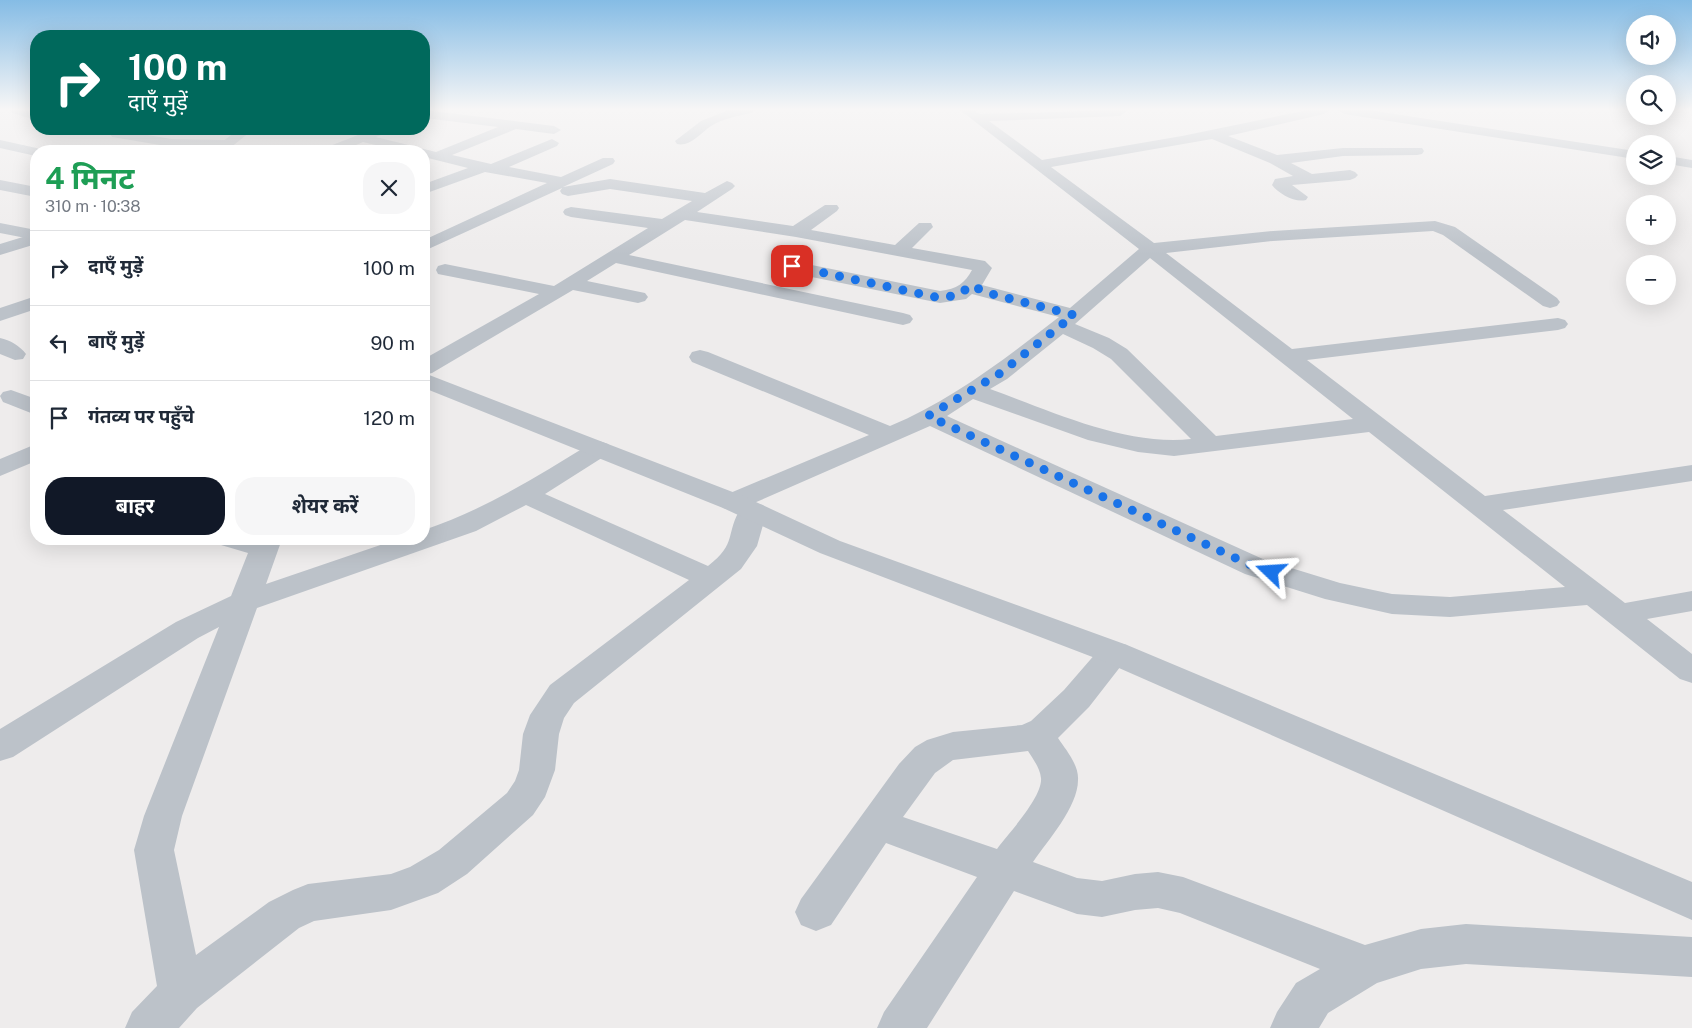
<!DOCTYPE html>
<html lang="hi">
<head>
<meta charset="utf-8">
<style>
	:root { --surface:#fff; --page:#f6f6f7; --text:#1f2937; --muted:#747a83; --line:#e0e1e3; --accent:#111827 }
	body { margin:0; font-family:"Public Sans","Noto Sans Devanagari",sans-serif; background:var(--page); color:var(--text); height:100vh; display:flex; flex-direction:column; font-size:19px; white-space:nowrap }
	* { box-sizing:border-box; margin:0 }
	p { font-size:16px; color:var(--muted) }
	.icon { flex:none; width:28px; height:28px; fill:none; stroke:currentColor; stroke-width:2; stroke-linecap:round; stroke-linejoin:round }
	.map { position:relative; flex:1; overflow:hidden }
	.panel { position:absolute; left:30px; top:145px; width:400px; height:400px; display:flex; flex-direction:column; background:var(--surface); border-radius:20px; box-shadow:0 5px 20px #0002 }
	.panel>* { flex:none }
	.hud { position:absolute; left:30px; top:30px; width:400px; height:105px; border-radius:20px; box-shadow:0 5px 20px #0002; background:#00695c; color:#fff; overflow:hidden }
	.tools { position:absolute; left:1626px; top:15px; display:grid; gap:10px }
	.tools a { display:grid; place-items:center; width:50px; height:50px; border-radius:50%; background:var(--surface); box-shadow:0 5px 20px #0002; font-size:25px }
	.pin { position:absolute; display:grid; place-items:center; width:42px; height:42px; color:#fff; margin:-21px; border-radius:10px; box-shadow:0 2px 8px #0006 }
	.me { position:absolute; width:55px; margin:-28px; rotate:290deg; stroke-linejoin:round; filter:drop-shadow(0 0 4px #0008) }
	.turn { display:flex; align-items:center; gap:18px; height:105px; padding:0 15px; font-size:22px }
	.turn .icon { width:65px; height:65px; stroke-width:2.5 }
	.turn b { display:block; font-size:35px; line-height:42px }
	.round { display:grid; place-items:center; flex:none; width:52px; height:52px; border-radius:20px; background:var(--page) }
	.summary { display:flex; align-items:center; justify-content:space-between; height:85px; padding:0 15px }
	h1 { font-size:30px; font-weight:700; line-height:38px; color:#1e9e55 }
	.action { display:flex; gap:10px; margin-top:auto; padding:10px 15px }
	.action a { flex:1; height:58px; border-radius:20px; background:var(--accent); color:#fff; font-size:20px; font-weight:700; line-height:58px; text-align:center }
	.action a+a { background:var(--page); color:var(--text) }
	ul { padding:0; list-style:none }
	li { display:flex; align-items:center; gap:15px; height:75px; padding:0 15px; border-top:1px solid var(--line) }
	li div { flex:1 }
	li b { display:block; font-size:19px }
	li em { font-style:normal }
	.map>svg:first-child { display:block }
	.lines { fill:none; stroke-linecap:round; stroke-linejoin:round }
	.minor { fill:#bcc2c9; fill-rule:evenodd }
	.tertiary { fill:#bcc2c9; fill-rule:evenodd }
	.route { stroke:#1a73e8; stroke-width:9; stroke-dasharray:0 16.2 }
</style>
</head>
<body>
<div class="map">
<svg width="1692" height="1028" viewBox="0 0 1692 1028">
	<rect width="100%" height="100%" fill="#eeecec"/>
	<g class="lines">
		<path class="minor" d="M10,110L36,112V120L12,113Z
			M424,110L554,126L561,130L554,134L516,129L452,155L491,164L552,139L559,143L557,146L509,167L561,177L603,158H613L615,161L613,164L563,187L610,179L705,193L727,181L732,183L735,186L732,189L697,212L793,226L825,205H837L839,208L837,211L811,230L895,245L919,223H931L933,227L912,248L985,261L992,268L982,285L1070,308L1139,249L960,110H974L979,114L1125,110L1126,112L1120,116L989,121L1042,160L1182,136L1308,110H1330L1324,114L1228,136L1277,155L1343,148H1422L1424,151L1422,154L1417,155L1343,156L1291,163L1312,174L1350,170L1355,172L1358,175L1355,178L1350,180L1292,185L1308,197L1306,200C1295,203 1279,194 1272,185L1275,179L1293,176L1270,163L1212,139L1051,167L1154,243L1273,231L1435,221L1455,227L1557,298L1560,302L1557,306L1550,308L1543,306L1443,235L1433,231L1273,241L1166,253L1292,349L1558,318L1565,320L1568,324L1565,328L1558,330L1307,360L1485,496L1692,465V481L1503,510L1625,603L1692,591V611L1647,619L1692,654V683L1680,679L1587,605L1450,617L1392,614L1325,599L1245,574L930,426L754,503L763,505L767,511L757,546L741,569L574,703L564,718L559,734L555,770L545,797L533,815L467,874L438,893L391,910L314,921L299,928L197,1008L179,1028H125L132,1012L157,986L134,850L144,816L219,627L198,638L13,757L0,761V729L176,622L231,596L248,553L221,545L217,539H282L266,584L398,539H424V530C484,510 536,477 590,444L599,441L608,444L612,449L608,454L545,494L708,566C738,543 725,533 741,508L733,510L723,508L719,502L723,496L869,435L692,362L689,357L692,352L700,350L708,352L890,426C952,400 1006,358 1059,317L972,294L966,299L940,303L792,273L785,271L783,267L785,263L792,261L940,291C957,289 965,283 972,270L796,237L685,220L629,255L903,313L910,315L913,319L910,323L903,325L616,263L587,281L645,293L648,297L645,301L638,303L573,290L432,373L424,375V359L539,294L438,274L436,270L438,266L445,264L554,286L648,228L571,217L565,215L563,212L565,209L571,207L662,219L692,201L610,189L568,196L562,194L560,191L562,188L424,251V240L547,183L485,172L424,194V184L468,168L424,157V151H401L363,142L342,151H323L325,148L373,129H391L389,132L376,137L436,152L498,127L424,118ZM1150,258L1353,419L1216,436L1127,349L1109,338L1075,324ZM1063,334L1093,348L1111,359L1191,439C1125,446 1051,411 990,389L1007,379ZM973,399L1088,440L1138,452L1174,456L1369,432L1565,587L1450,597L1392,594L1340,583L1265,560L947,416ZM526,505L689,580L550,685L530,715L523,734L519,770L515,781L507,793L439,850L410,867L391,874L308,884L293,890L269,902L196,955L174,850L182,816L257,608L476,531Z
			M729,110H754L752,113C738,116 724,118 711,126C701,133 690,147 677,144L675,141L701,121Z
			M1338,110H1369L1635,151V159L1344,114Z
			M117,130L172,139L227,140L234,144L227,148L172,147L112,137L110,134L112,131Z
			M0,140L41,149L43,151H36V156L0,148Z
			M1668,156L1692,160V168L1668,164Z
			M0,180L36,187V197L0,190Z
			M36,233V244L0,255V244Z
			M36,296V309L0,321V308Z
			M0,338C10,340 20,346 26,354L23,359L15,360L0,354Z
			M11,390L36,399V415L3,402L0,396L3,392Z
			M1115,642L1127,645L1131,653L1089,707L1058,738C1066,750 1079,765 1078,780C1078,807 1048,840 1033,862L1077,878L1102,881L1135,874L1158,872L1183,877L1365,945L1421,929L1466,924L1692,937V977L1466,964L1421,969L1377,983L1328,1013L1319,1028H1270L1277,1012L1296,983L1320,969L1180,913L1158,908L1135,910L1102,917L1077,914L1014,891L927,1028H877L884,1012L977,877L886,843L831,925L816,931L801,925L795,912L801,899L899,764L915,747L927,740L953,732L1022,725L1031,721L1064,690L1103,645ZM1028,751C1033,759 1040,768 1041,778C1043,797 1008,834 997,849L903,817L935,773L953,760Z"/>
		<path class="tertiary" d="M239,129H254L226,151H210Z
			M0,223L36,230V240L0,233Z
			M424,373L743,496L840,541L1127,645L1692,882V920L1103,661L820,553L723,508L424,388Z
			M36,444V461L0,476V459Z"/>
	</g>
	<linearGradient id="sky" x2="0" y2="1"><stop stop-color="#85bce5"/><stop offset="0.43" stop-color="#f7f6f6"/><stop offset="1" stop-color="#f7f6f6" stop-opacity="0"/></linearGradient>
	<rect width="1692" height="254" fill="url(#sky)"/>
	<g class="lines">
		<path class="route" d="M792,266L940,298L958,295L972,285L984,292L1074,315L999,374L928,416L1255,567L1271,572"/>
	</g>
</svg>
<div class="tools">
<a><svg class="icon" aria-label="sound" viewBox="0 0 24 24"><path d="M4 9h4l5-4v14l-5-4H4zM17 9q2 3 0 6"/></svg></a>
<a><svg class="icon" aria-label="search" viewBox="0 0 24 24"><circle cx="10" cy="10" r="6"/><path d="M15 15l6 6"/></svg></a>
<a><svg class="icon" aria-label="layers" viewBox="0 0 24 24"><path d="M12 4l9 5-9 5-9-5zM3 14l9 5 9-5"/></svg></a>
<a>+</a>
<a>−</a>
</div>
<div class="pin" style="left:792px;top:266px;background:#d93025"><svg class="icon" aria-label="arrive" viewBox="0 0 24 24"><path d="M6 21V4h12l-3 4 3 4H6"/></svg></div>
<svg class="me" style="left:1271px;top:572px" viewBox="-20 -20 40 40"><path d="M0-17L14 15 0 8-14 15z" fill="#1a73e8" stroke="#fff" stroke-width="4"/></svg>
<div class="hud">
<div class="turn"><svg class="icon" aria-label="right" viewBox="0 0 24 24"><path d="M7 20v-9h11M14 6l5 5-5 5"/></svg><div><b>100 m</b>दाएँ मुड़ें</div></div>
</div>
<section class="panel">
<div class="summary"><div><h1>4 मिनट</h1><p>310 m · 10:38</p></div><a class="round"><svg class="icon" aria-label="close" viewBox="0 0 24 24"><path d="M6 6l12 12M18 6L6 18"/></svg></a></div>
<ul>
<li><svg class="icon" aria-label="right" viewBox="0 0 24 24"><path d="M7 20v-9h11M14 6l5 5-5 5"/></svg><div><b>दाएँ मुड़ें</b></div><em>100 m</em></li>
<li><svg class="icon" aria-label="left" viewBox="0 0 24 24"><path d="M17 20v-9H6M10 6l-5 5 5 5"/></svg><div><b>बाएँ मुड़ें</b></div><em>90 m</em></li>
<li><svg class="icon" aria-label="arrive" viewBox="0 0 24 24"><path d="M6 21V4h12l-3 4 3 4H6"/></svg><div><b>गंतव्य पर पहुँचे</b></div><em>120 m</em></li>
</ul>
<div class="action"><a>बाहर</a><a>शेयर करें</a></div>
</section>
</div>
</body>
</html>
